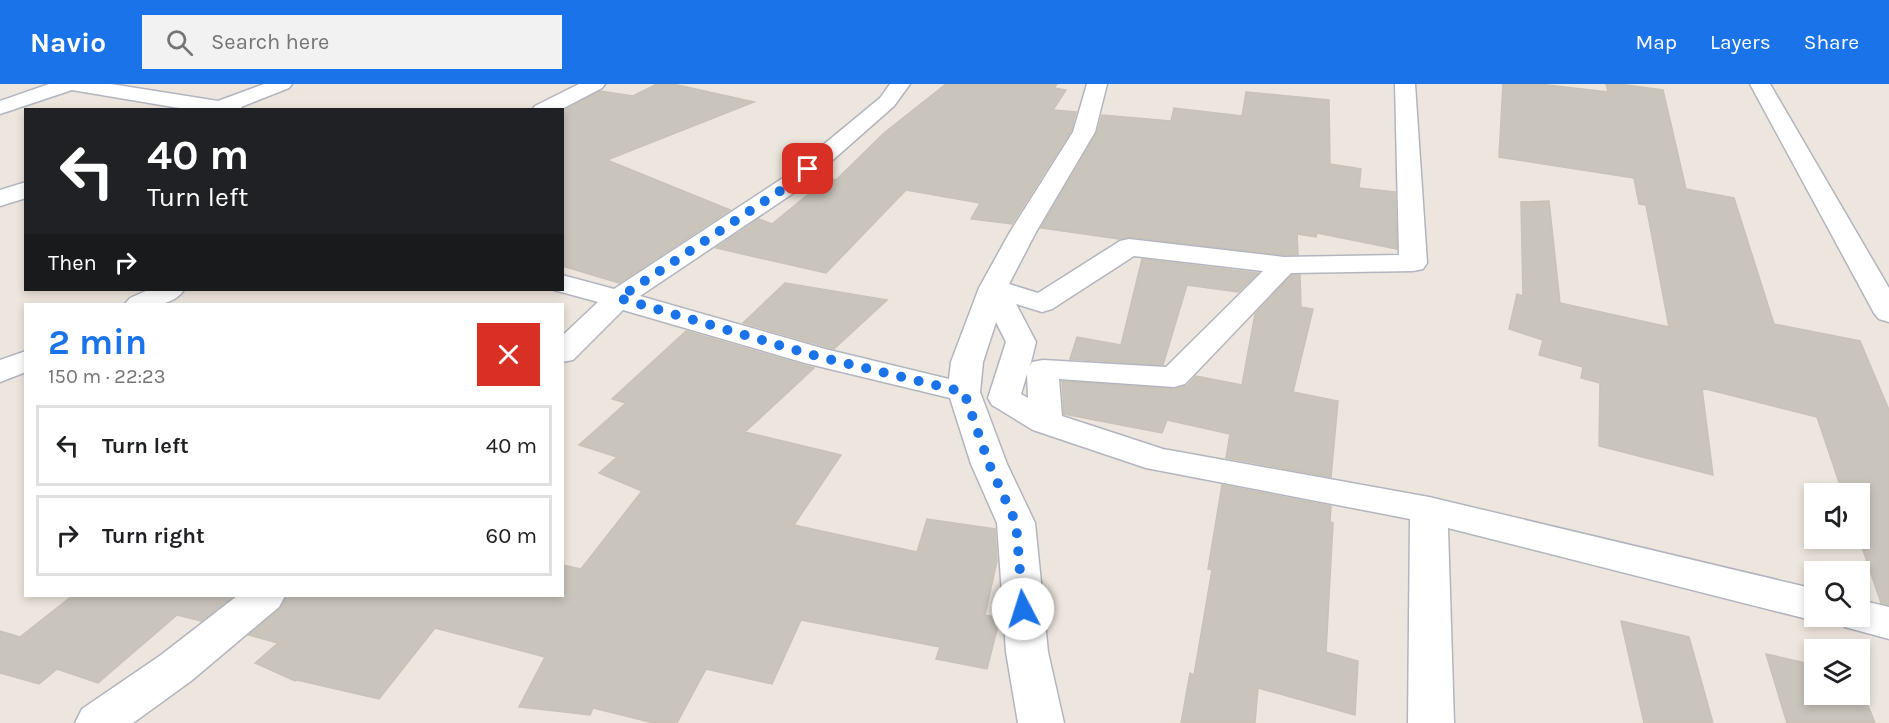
<!DOCTYPE html>
<html lang="en">
<head>
<meta charset="utf-8">
<style>
	:root { --surface:#fff; --page:#f2f2f2; --text:#202124; --muted:#757577; --line:#e0e0e0; --accent:#1a73e8 }
	body { margin:0; font-family:Karla,sans-serif; background:var(--page); color:var(--text); height:100vh; display:flex; flex-direction:column; font-size:22px; white-space:nowrap }
	* { box-sizing:border-box; margin:0 }
	p { font-size:20px; color:var(--muted) }
	.icon { flex:none; width:33px; height:33px; fill:none; stroke:currentColor; stroke-width:2; stroke-linecap:round; stroke-linejoin:round }
	.map { position:relative; flex:1; overflow:hidden }
	.details { position:absolute; left:24px; top:219px; width:540px; height:294px; display:flex; flex-direction:column; background:var(--surface); border-radius:0px; box-shadow:0 3px 9px #0003 }
	.details>* { flex:none }
	.guide { position:absolute; left:24px; top:24px; width:540px; height:183px; border-radius:0px; box-shadow:0 3px 9px #0003; background:#202124; color:#fff; overflow:hidden }
	.tools { position:absolute; left:1804px; top:399px; display:grid; gap:12px }
	.tools a { display:grid; place-items:center; width:66px; height:66px; border-radius:0px; background:var(--surface); box-shadow:0 3px 9px #0003; font-size:30px }
	.pin { position:absolute; display:grid; place-items:center; width:51px; height:51px; color:#fff; margin:-26px; border-radius:12px; box-shadow:0 3px 9px #0006 }
	.me { position:absolute; width:66px; margin:-33px; rotate:355deg; stroke-linejoin:round; filter:drop-shadow(0 0 4px #0008) }
	.turn { display:flex; align-items:center; gap:21px; height:126px; padding:0 24px; font-size:27px }
	.turn .icon { width:78px; height:78px; stroke-width:2.5 }
	.turn b { display:block; font-size:42px; line-height:51px }
	.then { display:flex; align-items:center; height:57px; padding:0 24px; background:#0003; gap:12px; font-size:22px }
	.round { display:grid; place-items:center; flex:none; width:63px; height:63px; border-radius:0px; background:var(--page) }
	.headline { display:flex; align-items:center; justify-content:space-between; height:102px; padding:0 24px }
	h1 { font-size:36px; font-weight:700; line-height:45px; color:var(--accent) }
	ul { padding:0; list-style:none }
	li { display:flex; align-items:center; gap:18px; height:81px; margin:0 12px 9px; padding:0 12px; border:3px solid var(--line); border-radius:0px }
	li div { flex:1 }
	li b { display:block; font-size:22px }
	li em { font-style:normal }
	header { display:flex; align-items:center; gap:36px; box-sizing:border-box; height:84px; padding:0 30px; background:var(--accent); color:#fff }
	header strong { font-size:28px }
	nav { display:flex; gap:33px; margin-inline-start:auto; font-size:21px }
	.search { width:420px; height:54px; background:var(--page); display:flex; align-items:center; gap:15px; box-sizing:border-box; padding:0 21px; border-radius:0px; color:var(--muted); font-size:22px }
	.map>svg:first-child { display:block }
	.building { fill:#c9c4bc; stroke:#c9c2b7; stroke-width:1.5 }
	.lines { fill:none; stroke-linecap:round; stroke-linejoin:round }
	.minor-casing { stroke:#b2b5bf; stroke-width:3 }
	.minor { fill:#fff; fill-rule:evenodd }
	.route { stroke:#1a73e8; stroke-width:10; stroke-dasharray:0 18 }
</style>
</head>
<body>
<header>
<strong>Navio</strong>
<div class="search"><svg class="icon" aria-label="search" viewBox="0 0 24 24"><circle cx="10" cy="10" r="6"/><path d="M15 15l6 6"/></svg>Search here</div>
<nav><a>Map</a><a>Layers</a><a>Share</a></nav>
</header>
<div class="map">
<svg width="1889" height="639" viewBox="0 0 1889 639">
	<rect width="100%" height="100%" fill="#ede6de"/>
	<path class="building" d="M657,0H673L754,18L607,76L730,126L619,199L562,182V27L600,7L633,12Z
		M946,0H1057L1054,4L1066,6L1053,26L1076,28L1071,47L1012,140L971,135L980,119L906,106L826,189L716,164L759,135L772,140L828,94L836,96L884,49Z
		M1503,0H1539L1608,8L1606,0H1619L1663,6L1686,105L1734,114L1774,240L1860,257L1889,326V521L1881,519L1859,454L1860,410H1843L1817,333L1702,304L1713,391L1599,362L1600,299L1581,294L1583,283L1539,271L1543,256L1509,245L1517,210L1523,212L1521,118L1549,117L1560,219L1669,243L1646,121L1639,120L1634,94L1499,73Z
		M1246,8L1329,16L1330,80L1361,85L1359,104L1395,108L1397,165L1317,149L1316,153L1297,150L1298,171H1284L1129,153L1119,155L1041,144L1097,49L1102,31L1171,37L1174,24L1242,32Z
		M1142,175L1258,189L1238,208L1187,201L1163,281L1070,275L1077,253L1121,261Z
		M1292,191H1300L1301,223L1313,225L1293,308L1338,317L1331,393L1226,374L1230,350L1167,336L1162,349L1064,330L1062,297L1174,305L1187,302L1196,292L1242,301L1255,230Z
		M785,199L887,216L834,265L743,239Z
		M686,247L814,284L745,348L841,371L794,441L917,468L927,435L995,445L997,477L985,531L1000,534L987,585L936,575L940,563L801,536L772,600L706,585L677,639H654L593,624L590,631L519,623L545,573L435,544L379,615L297,596L295,597L255,579L278,559L249,551L280,525L287,512H562V481L581,485L642,407L599,389L617,373L579,361L626,319L612,315Z
		M1222,401L1331,422L1330,438L1333,439L1326,568L1358,577L1355,631L1258,604L1255,639H1181L1190,589L1194,591L1212,486L1208,485Z
		M72,512H234L201,537L177,531L98,599L57,585L39,600L0,589V547L20,553Z
		M1621,537L1689,553L1713,639H1644Z
		M1766,570L1815,581V610H1860V601L1875,639H1787Z"/>
	<g class="lines">
		<g class="minor-casing">
			<path id="minor" d="M49,0H111L218,17L264,0H292L289,4L241,23L243,26H191L72,6L0,30V17Z
				M579,0H605L602,4L560,26H532L535,22Z
				M890,0H910L894,22L801,104L640,212L825,265L949,295L951,278L979,204L1010,148L1073,48L1087,0H1107L1095,48L1036,148L1009,200L1038,209L1120,157L1129,155L1284,173L1399,171L1395,0H1415L1427,179L1423,185L1413,187L1291,189L1185,300L1174,303L1059,295L1062,332L1163,365L1429,413L1815,505V532H1828L1815,537L1448,444L1454,639H1408L1410,435L1146,384L1033,346L992,321L988,314L1006,258L996,238L983,278L980,308L1007,380L1035,439L1048,568L1064,639H1018L1006,568L997,439L971,380L950,314L805,279L623,226L573,276L562,278V252L598,218L554,206H562V191L614,205L783,94L880,14ZM1134,172L1263,187L1166,283L1043,276L1032,278L1030,282L1036,258L1016,220L1042,228L1052,225ZM1027,290L1028,314L1021,310Z
				M1750,0H1770L1889,204V238L1879,235L1874,229Z
				M26,98V114L0,122V106Z
				M148,206H184C172,224 145,222 125,220L130,214Z
				M26,267V288L0,298V276Z
				M237,512H285L279,523L191,597L133,639H75L82,625L161,571Z
				M1860,516L1889,523V555L1845,543L1839,532H1860Z"/>
		</g>
		<use href="#minor" class="minor"/>
	</g>
	<g class="lines">
		<path class="route" d="M808,85L792,99L619,214L816,272L964,308L989,380L1016,439L1023,525"/>
	</g>
</svg>
<div class="tools">
<a><svg class="icon" aria-label="sound" viewBox="0 0 24 24"><path d="M4 9h4l5-4v14l-5-4H4zM17 9q2 3 0 6"/></svg></a>
<a><svg class="icon" aria-label="search" viewBox="0 0 24 24"><circle cx="10" cy="10" r="6"/><path d="M15 15l6 6"/></svg></a>
<a><svg class="icon" aria-label="layers" viewBox="0 0 24 24"><path d="M12 4l9 5-9 5-9-5zM3 14l9 5 9-5"/></svg></a>
</div>
<div class="pin" style="left:808px;top:85px;background:#d93025"><svg class="icon" aria-label="arrive" viewBox="0 0 24 24"><path d="M6 21V4h12l-3 4 3 4H6"/></svg></div>
<svg class="me" style="left:1023px;top:525px" viewBox="-20 -20 40 40"><circle r="19" fill="#fff"/><path d="M0-13L10 11 0 6-10 11z" fill="#1a73e8"/></svg>
<div class="guide">
<div class="turn"><svg class="icon" aria-label="left" viewBox="0 0 24 24"><path d="M17 20v-9H6M10 6l-5 5 5 5"/></svg><div><b>40 m</b>Turn left</div></div>
<div class="then">Then<svg class="icon" aria-label="right" viewBox="0 0 24 24"><path d="M7 20v-9h11M14 6l5 5-5 5"/></svg></div>
</div>
<section class="details">
<div class="headline"><div><h1>2 min</h1><p>150 m · 22:23</p></div><a class="round" style="background:#d93025;color:#fff"><svg class="icon" aria-label="close" viewBox="0 0 24 24"><path d="M6 6l12 12M18 6L6 18"/></svg></a></div>
<ul>
<li><svg class="icon" aria-label="left" viewBox="0 0 24 24"><path d="M17 20v-9H6M10 6l-5 5 5 5"/></svg><div><b>Turn left</b></div><em>40 m</em></li>
<li><svg class="icon" aria-label="right" viewBox="0 0 24 24"><path d="M7 20v-9h11M14 6l5 5-5 5"/></svg><div><b>Turn right</b></div><em>60 m</em></li>
</ul>
</section>
</div>
</body>
</html>
